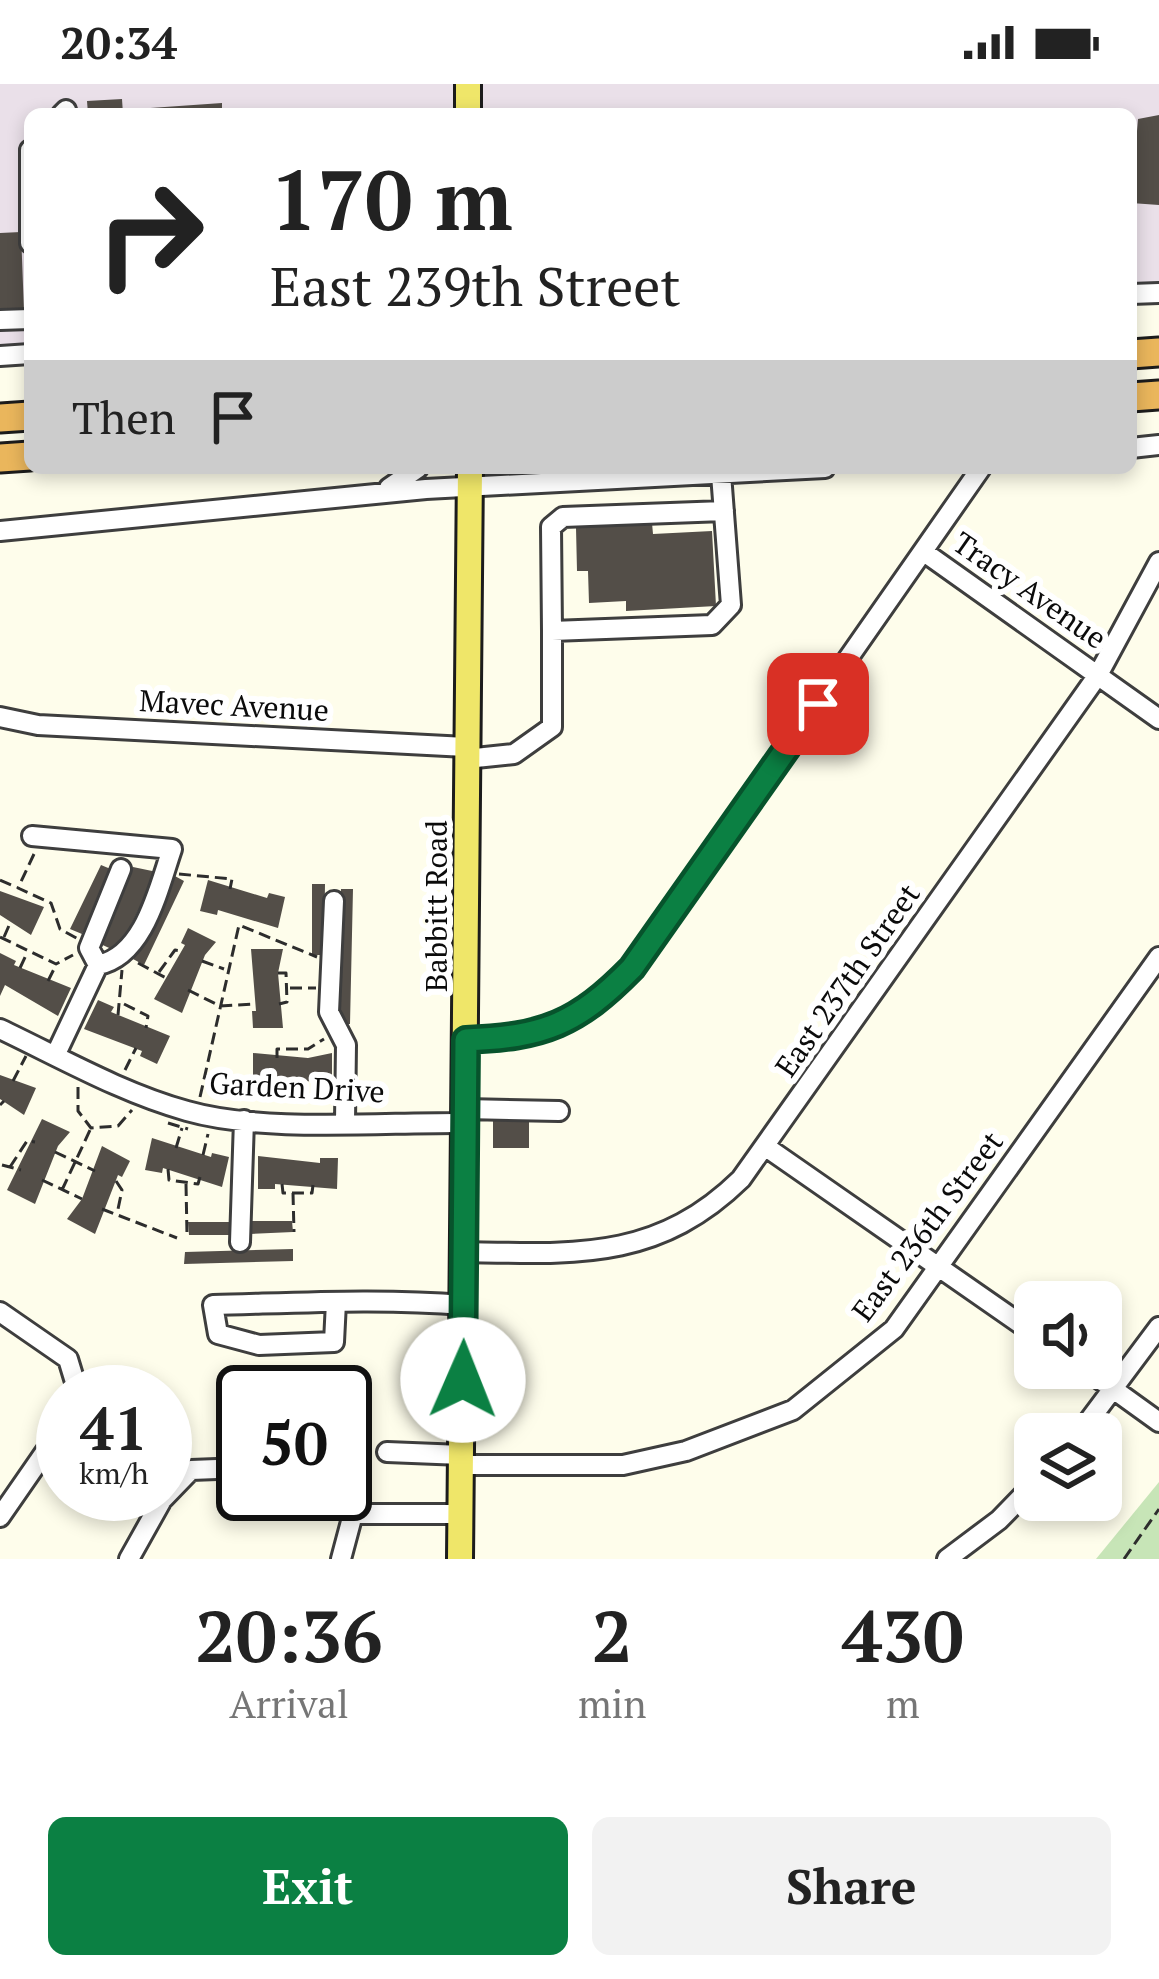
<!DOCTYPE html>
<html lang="en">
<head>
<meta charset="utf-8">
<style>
	:root { --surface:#fff; --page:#f2f2f2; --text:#222; --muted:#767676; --accent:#0b8043 }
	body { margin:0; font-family:"PT Serif",serif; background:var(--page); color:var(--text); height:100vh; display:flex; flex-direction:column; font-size:45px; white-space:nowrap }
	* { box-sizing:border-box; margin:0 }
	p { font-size:39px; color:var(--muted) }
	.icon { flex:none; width:66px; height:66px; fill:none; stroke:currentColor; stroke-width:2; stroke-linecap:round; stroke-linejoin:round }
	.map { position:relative; height:1475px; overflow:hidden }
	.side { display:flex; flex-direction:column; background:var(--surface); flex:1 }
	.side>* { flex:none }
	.top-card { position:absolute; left:24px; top:24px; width:1113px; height:366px; border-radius:18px; box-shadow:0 6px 18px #0003; background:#fff; color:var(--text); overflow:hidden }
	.buttons { position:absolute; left:1014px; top:1197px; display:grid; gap:24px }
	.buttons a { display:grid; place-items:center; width:108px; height:108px; border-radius:18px; background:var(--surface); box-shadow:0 6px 18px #0003; font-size:60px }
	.speed { position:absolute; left:36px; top:1281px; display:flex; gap:24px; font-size:60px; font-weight:700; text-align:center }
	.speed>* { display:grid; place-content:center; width:156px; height:156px; border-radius:50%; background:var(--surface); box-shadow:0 6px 18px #0003; line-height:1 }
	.speed small { font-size:30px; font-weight:400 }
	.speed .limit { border:6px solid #111; border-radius:18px; background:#fff; color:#111 }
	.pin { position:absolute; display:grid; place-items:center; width:102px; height:102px; color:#fff; margin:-51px; border-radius:24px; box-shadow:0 6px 18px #0006 }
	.me { position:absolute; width:132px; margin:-66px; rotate:1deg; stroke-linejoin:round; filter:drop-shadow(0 0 9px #0008) }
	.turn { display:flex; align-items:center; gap:42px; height:252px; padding:0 48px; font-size:54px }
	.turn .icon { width:156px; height:156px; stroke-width:2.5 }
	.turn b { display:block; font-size:84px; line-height:102px }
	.then { display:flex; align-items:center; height:114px; padding:0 48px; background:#0003; gap:24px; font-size:45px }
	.eta { display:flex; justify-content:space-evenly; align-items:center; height:204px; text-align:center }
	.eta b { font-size:72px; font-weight:600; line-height:84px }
	.cta { display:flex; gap:24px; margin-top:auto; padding:24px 48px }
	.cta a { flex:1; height:138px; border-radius:18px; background:var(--accent); color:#fff; font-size:48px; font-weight:600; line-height:138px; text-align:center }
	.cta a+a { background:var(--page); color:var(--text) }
	.status { display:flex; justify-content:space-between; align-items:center; height:84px; padding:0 60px; background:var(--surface); direction:ltr }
	.status svg { height:33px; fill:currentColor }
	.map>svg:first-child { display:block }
	.industrial { fill:#eae0e9 }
	.green { fill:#c7e5b7 }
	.building { fill:#534e48 }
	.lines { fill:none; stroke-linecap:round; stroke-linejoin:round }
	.minor-casing { stroke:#3e3e3e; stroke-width:24 }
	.major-casing { stroke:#1c1c1c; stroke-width:30 }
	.highway-casing { stroke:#1c1c1c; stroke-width:33 }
	.path { stroke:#2d2d2d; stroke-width:3; stroke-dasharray:12 6; stroke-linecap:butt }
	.minor { stroke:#fff; stroke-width:18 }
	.major { stroke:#efe669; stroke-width:24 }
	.highway { stroke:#eab65c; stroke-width:27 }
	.route-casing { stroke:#07532c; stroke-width:30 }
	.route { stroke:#0b8043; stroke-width:21 }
	.labels { text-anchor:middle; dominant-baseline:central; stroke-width:12; stroke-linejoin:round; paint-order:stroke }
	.street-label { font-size:30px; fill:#0b0b0b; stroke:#fff }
</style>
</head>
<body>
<div class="status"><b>20:34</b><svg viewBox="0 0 49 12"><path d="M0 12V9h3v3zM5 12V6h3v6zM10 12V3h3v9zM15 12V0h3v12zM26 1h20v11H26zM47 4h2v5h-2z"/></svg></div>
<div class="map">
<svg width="1159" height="1475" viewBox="0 0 1159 1475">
	<rect width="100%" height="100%" fill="#fefdeb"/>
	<path class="industrial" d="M0,0H1159V209L1131,210V30H30V270L0,272Z"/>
	<path class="green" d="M1159,1398V1475H1096Z"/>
	<path class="building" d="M122,15L123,30H88L87,17Z
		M222,19V30H136V25Z
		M1159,31V121L1131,119L1138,35Z
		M21,148L24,227L0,228V149Z
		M652,439L653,450L712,447L716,522L626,527V517L589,519L588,487H577L576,444Z
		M101,781L113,786L82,850L70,845Z
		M133,783L157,788L118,868L96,858Z
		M173,791L184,797L144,881L133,875Z
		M208,796L267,814L269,809L285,813L278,844L218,826L217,831L200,827Z
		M312,800H325L324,871H312Z
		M341,805H353L350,940H339Z
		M0,807L44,823L31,851L0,831Z
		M188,844L216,858L205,871L182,929L154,915L185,861L181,859Z
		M251,865H283L278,889L283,944H253L252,927H256Z
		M0,869L16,877L14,881L71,904L58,932L5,901L0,912Z
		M98,916L114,923L111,928L170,952L157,980L140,972L142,967L84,945Z
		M253,969L308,974L332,969V1002L314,1001V997L253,1000Z
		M0,991L36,1004L24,1031L0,1015Z
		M493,1034H529V1064H493Z
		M42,1035L70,1048L58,1062L35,1120L7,1106Z
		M152,1054L211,1073L212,1069L229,1073L222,1103L163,1084L162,1089L145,1086Z
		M102,1062L130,1077L122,1093L118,1091L95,1150L67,1135L82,1115Z
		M258,1072L320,1079V1074H338L337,1105L275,1100V1105H258Z
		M249,1137H292L293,1148L249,1150Z
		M188,1138H232L233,1151H189Z
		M293,1165V1177L184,1180L185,1168Z"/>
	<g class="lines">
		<g class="minor-casing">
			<path id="minor" d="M62,30L66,26
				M30,66V159
				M1131,210L1159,209
				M0,236L30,235
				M0,272L30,270
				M1131,364L1159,361
				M389,404L418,384
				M0,447L426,405L825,384
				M924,468L1159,635
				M552,547L551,443L563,433L724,427
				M0,633L38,641L466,663
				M466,675L514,670L552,643V547L712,541L731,521L721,390
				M32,752L172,765C158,806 144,872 98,881L55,972
				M334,817L329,928L346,961L345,1037
				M98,881L89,864L121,785
				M0,945C61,974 122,1009 187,1027C264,1049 383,1038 465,1039
				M467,956C544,953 577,940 632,884L981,384
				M465,1025L559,1027
				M766,1063L1035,1250
				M240,1158L244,1036
				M464,1168C575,1170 657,1177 741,1095L1098,591L1159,478
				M336,1218L334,1258L259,1261L218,1250L213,1221C296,1219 380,1214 464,1221
				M0,1228L68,1275L78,1308
				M1084,1284L1159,1338
				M1079,1350L1159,1243
				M387,1368L462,1371
				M462,1381H623L686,1367L793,1326L894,1245L1159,873
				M353,1430H460
				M0,1433L63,1342
				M129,1475L162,1416L191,1386L243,1384
				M341,1475L353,1430L344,1410
				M947,1475L999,1436L1035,1399"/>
		</g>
		<g class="major-casing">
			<path id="major" d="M468,30V0
				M460,1475L470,384"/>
		</g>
		<g class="highway-casing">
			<path id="highway" d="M1131,270L1159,268
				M1131,313L1159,311
				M0,334L30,332
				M0,374L30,372"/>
		</g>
		<path class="path" d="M34,770L18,804L51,819L60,845L78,855
			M179,790L232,795L230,805
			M0,796L16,803
			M0,853L56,880L73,871
			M4,853L11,837
			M202,877L224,885
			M138,879L168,895
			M20,884L27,869
			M159,888L175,866L182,867
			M278,889H286L287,918L279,920
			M48,897L55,883
			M290,904H316
			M188,906L220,922L256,920
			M124,920L148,932L146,944
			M118,931L122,886
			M277,974V965H308L324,955
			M125,986L136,964
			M13,997L26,972
			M78,1003V1027L91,1044L118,1042L132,1026
			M200,1013L239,841L317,873
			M0,1021L4,1017
			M168,1039L188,1045
			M176,1064L182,1044
			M55,1068L95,1087
			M203,1071L208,1050
			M2,1081L21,1086
			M10,1083L27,1057L35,1058
			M168,1085L169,1096L198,1100L200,1093
			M42,1096L82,1115
			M116,1097L122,1106L117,1130
			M186,1100L187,1151
			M282,1100L283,1109H312L313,1101
			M62,1106L91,1044
			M293,1109L294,1148
			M102,1125L177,1154
			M1124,1475L1159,1425"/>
		<use href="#minor" class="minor"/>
		<use href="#major" class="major"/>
		<use href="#highway" class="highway"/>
	</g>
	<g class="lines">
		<g class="route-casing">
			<path id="route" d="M463,1296L466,956C544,953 577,940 632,884L818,620"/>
		</g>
		<use href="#route" class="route"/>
	</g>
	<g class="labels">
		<g class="street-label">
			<text transform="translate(1030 506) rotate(35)">Tracy Avenue</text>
			<text transform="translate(234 621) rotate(3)">Mavec Avenue</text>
			<text transform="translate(436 822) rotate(-90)">Babbitt Road</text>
			<text transform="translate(847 896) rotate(-55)">East 237th Street</text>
			<text transform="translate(297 1003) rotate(3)">Garden Drive</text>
			<text transform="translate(927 1142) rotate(-53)">East 236th Street</text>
		</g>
	</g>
</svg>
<div class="buttons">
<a><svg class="icon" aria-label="sound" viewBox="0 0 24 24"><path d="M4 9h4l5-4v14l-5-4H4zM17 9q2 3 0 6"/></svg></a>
<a><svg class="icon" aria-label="layers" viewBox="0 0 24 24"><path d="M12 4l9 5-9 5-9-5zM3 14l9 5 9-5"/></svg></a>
</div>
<div class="speed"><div>41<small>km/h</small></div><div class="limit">50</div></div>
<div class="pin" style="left:818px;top:620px;background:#d93025"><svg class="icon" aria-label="arrive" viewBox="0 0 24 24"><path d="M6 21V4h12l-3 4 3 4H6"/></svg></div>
<svg class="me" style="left:463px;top:1296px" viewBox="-20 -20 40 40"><circle r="19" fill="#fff"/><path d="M0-13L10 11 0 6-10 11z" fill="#0b8043"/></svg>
<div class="top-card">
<div class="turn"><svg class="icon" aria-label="right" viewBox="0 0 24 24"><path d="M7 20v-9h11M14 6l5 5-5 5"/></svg><div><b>170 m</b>East 239th Street</div></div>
<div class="then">Then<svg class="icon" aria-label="arrive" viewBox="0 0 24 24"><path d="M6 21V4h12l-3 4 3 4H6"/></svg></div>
</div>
</div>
<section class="side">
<div class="eta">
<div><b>20:36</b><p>Arrival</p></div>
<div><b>2</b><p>min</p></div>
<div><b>430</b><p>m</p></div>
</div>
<div class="cta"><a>Exit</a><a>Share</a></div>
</section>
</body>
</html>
